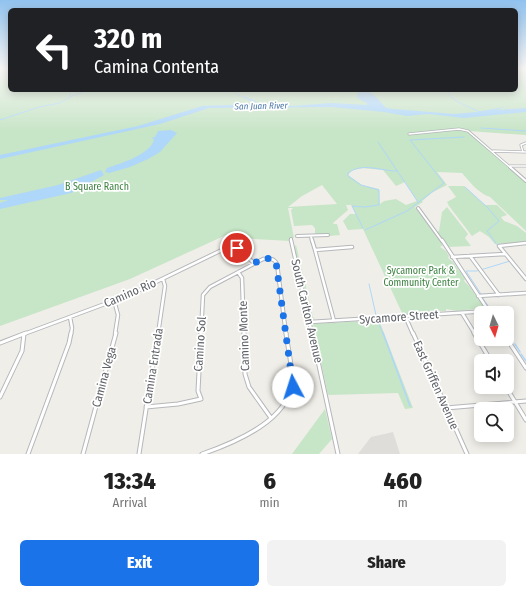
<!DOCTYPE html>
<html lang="en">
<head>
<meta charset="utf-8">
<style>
	:root { --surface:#fff; --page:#f2f2f2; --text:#222; --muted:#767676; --accent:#1a73e8 }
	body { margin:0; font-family:"Fira Sans Condensed",sans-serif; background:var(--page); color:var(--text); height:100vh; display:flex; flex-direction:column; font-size:15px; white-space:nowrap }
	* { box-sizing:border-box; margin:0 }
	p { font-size:13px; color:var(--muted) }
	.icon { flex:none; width:22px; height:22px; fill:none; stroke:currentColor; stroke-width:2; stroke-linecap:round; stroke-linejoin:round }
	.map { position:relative; height:454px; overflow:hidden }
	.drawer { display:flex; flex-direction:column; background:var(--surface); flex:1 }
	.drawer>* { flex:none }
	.guide { position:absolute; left:8px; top:8px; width:510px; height:84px; border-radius:6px; box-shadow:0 2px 10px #0003; background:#202124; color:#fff; overflow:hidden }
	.needle { width:26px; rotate:175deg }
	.controls { position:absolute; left:474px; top:306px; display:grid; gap:8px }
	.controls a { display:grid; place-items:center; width:40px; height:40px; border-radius:6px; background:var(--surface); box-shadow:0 2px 10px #0003; font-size:20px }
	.pin { position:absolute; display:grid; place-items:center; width:34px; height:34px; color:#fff; margin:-17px; border:2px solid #fff; border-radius:50%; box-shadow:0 1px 4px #0007 }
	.me { position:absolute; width:44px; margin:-22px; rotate:355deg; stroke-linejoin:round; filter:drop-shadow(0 0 3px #0008) }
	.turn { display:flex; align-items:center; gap:14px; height:84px; padding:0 20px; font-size:18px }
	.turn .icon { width:52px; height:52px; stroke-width:2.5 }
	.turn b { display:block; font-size:28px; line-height:34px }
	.eta { display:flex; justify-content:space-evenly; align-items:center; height:68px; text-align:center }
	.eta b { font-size:24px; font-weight:800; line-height:28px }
	.button { display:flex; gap:8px; margin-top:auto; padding:8px 20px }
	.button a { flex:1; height:46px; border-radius:6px; background:var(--accent); color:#fff; font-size:16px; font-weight:800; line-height:46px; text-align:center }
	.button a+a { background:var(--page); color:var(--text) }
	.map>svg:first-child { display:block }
	.industrial { fill:#dfddda }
	.green { fill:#c7e5c7; fill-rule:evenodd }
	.water { fill:#afd7f9 }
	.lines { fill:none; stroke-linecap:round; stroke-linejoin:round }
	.stream-far1 { stroke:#afd7f9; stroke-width:1 }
	.stream { stroke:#afd7f9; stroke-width:1.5 }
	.street-far3-casing { stroke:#b5b7bb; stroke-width:3 }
	.street-far2-casing { stroke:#b5b7bb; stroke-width:4 }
	.street-far1-casing { stroke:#b5b7bb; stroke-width:4.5 }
	.street-casing { stroke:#b5b7bb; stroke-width:5 }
	.street-far3 { stroke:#fff; stroke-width:1.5 }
	.street-far2 { stroke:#fff; stroke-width:2 }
	.street-far1 { stroke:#fff; stroke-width:2.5 }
	.street { stroke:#fff; stroke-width:3 }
	.route { stroke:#1a73e8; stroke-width:7; stroke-dasharray:0 12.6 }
	.labels { text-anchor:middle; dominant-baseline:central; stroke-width:3.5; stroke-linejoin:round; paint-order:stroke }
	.far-water-label { font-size:9px; font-style:italic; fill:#4c78aa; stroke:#fff }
	.park-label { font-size:10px; fill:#3c8140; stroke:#fff }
	.near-street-label { font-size:12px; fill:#5f6267; stroke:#fff }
</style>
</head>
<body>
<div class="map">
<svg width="526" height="454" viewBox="0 0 526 454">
	<rect width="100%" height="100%" fill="#f0eee8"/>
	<path class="industrial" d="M393,432L400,454H358L371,437Z"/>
	<path class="green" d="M0,68H10V90H516V68H526V135L469,131L526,182V231L490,197C478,193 470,182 462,173L437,172L447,185L433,192L422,201L423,202L415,207L443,245L440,247L446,251L449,256L448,258L453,262L465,279L464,281L469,286L484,307L483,308L457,311L446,309V311H437V313L424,312L403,315L363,229L348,230L343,221L350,214H356L351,205H346L348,210L333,223L334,224H337L340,235L329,236L328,234L315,235V228L312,225L294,226L291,210L293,208H288L294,238H289L290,241L238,238L226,235L130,279L0,326ZM363,168L383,170L396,186L405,182L417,201L406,205L396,199L384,201L380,204L379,189L362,185L348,175L352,170ZM322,185L337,204L288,207L302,196Z
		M448,186H464L485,205H497L507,215L501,217L504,221L517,226L526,233V242L495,244L489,237L480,231L472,236L449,206L447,202L456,197Z
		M447,207L468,234L465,238L471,246L447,247L437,232L439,231L442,212Z
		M296,245L313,317L315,319L310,317L307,311L294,247Z
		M379,320L413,408L405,409L398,393L328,395L313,324Z
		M325,409L332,439L319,454H292Z"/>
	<path class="water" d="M355,90C373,90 375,96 386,108L394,109L454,114L476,112L505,107L526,105L505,107L497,110L526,108V112L464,118L428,114L407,116L384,112L331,107L209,108L160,124L0,159V155L138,126L202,106L257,104C254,100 250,102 246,99C240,96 235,93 228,91L254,100L260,104H280L292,106L331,103L367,105V103L357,98L358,92Z
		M171,130L177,133L160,152L148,159L130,167L109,173L105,172L107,168C119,164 152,154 154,139L151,138L155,137L158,131Z
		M101,170L104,175L71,193L0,209V203L8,200H0V198L58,185Z"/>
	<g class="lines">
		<path class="stream-far1" d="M224,90L229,91
			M446,90L452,98L458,102L480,112
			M70,96L71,90
			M0,120L39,107L60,103L70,97L88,90
			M481,128L526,131
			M378,142L418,202
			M465,187L487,207L499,221L487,231L498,246
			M363,228L352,206L364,207L379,205V190L361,185L348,176V173C363,162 380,171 397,171
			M365,230L407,211L444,183L410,140L464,137
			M369,284L376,315
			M481,294L466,271H477L510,261L507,258
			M482,297L493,313
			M378,321L383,334"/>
		<path class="stream" d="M383,333L410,406
			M507,333L513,342
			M515,344L520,352
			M521,354L526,361"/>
		<g class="street-far3-casing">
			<path id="street-far3" d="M409,134L459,129L468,131L511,168
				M493,151L526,152
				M523,152L521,145L526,143
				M510,166H526"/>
		</g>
		<g class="street-far2-casing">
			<path id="street-far2" d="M510,167L526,181
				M418,208L442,241
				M297,236L328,235
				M311,236L312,241
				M291,239V241"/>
		</g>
		<g class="street-far1-casing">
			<path id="street-far1" d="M291,240L312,334
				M312,240L315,250
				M442,240L490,313
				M526,243L499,246L526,279
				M470,256L499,295
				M452,257L505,254
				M238,272L242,278L244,334
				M478,296L526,293
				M114,300L118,315L115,334
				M462,313L475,334
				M405,316L413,334
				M70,317L72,328L71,334
				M334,321L315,250L352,247
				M310,322L489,311
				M24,334L129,295L224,249H238L254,263
				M158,334L165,286L163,279
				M201,334L203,295L210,287L263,259C269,258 274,258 277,264L286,334"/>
		</g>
		<g class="street-casing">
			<path id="street" d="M244,333L245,374L249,387L271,418
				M312,333L338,454
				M413,333L467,454
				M474,333L491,361
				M507,339L526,368
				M0,343L26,333
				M506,387L526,420
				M0,397L22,351L24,334
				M146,407L178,404L201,399L198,391L201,333
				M446,408L526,401
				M28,454L69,343L71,333
				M83,454L116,333
				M139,454L158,333
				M202,454C231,444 281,424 290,391C295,373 288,351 286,333"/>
		</g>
		<use href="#street-far3" class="street-far3"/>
		<use href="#street-far2" class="street-far2"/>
		<use href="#street-far1" class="street-far1"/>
		<use href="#street" class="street"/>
	</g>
	<linearGradient id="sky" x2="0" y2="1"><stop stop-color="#91c2ef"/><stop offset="0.52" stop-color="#f8f7f5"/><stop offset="1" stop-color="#f8f7f5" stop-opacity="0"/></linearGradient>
	<rect width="526" height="132" fill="url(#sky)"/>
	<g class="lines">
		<path class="route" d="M237,248L254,263L267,258L276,262L293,387"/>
	</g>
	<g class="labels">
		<g class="far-water-label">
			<text transform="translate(261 106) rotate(-1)">San Juan River</text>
		</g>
		<g class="park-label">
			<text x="97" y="187">B Square Ranch</text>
			<text x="421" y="271">Sycamore Park &amp;<tspan x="421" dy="12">Community Center</tspan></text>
		</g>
		<g class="near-street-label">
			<text transform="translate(130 293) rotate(-23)">Camino Rio</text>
			<text transform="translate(307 311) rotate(77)">South Carlton Avenue</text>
			<text transform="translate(399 317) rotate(-4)">Sycamore Street</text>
			<text transform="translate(244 336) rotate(-92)">Camino Monte</text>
			<text transform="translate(200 344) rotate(-86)">Camino Sol</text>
			<text transform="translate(153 366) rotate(-81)">Camina Entrada</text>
			<text transform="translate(104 377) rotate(-75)">Camina Vega</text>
			<text transform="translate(436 385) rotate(66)">East Griffen Avenue</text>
		</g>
	</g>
</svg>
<div class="controls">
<a><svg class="needle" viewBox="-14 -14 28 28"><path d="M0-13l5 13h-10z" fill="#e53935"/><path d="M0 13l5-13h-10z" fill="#767676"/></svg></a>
<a><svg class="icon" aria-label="sound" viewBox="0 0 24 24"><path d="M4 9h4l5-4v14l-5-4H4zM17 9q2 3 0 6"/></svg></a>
<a><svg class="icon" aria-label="search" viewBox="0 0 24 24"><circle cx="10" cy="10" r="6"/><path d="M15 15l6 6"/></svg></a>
</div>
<div class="pin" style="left:237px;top:248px;background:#d93025"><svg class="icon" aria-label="arrive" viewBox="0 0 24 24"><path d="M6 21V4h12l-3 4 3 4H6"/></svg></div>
<svg class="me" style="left:293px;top:387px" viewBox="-20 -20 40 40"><circle r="19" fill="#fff"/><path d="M0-13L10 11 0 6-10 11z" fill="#1a73e8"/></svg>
<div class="guide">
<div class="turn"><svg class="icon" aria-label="left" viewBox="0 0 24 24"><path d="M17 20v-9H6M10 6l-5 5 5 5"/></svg><div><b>320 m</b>Camina Contenta</div></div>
</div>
</div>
<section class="drawer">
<div class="eta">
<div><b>13:34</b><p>Arrival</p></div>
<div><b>6</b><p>min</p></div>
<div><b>460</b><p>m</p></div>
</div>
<div class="button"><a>Exit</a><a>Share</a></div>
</section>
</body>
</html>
